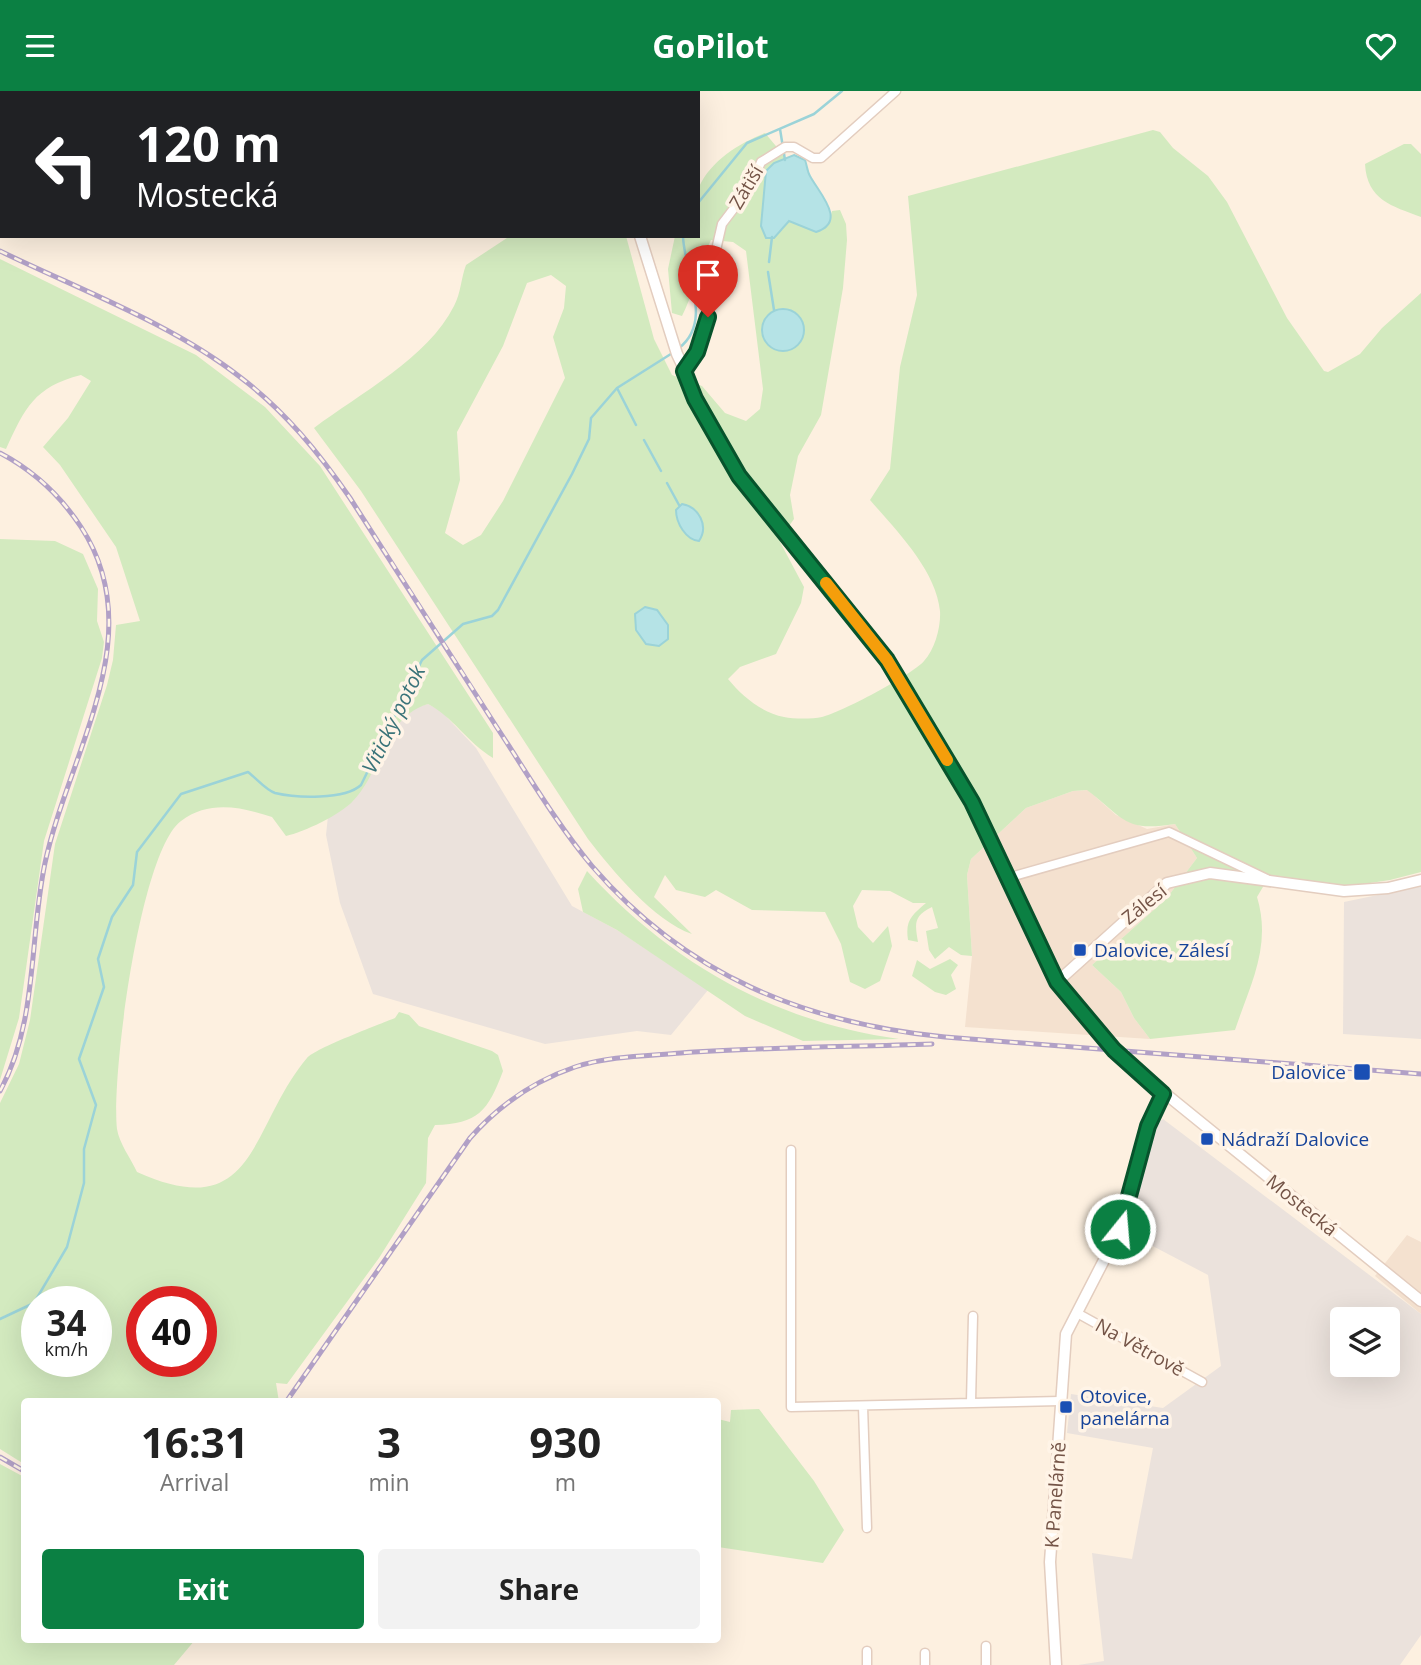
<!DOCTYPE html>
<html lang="en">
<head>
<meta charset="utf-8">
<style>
	:root { --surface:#fff; --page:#f2f2f2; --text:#222; --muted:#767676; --accent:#0b8043 }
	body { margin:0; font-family:"Open Sans",sans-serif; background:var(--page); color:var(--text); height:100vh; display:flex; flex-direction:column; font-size:26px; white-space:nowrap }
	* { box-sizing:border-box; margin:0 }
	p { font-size:23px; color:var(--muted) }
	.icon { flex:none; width:38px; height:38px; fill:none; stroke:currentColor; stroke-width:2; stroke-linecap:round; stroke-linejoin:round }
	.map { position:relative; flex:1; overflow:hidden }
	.side { position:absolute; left:21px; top:1307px; width:700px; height:245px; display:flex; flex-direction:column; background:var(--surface); border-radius:7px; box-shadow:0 7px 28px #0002 }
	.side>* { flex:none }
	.top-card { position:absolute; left:0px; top:0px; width:700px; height:147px; box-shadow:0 7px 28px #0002; background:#202124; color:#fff; overflow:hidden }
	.buttons { position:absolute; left:1330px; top:1216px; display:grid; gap:14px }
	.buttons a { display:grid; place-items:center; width:70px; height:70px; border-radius:7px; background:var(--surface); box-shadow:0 7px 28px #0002; font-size:35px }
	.speed { position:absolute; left:21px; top:1195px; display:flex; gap:14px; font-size:35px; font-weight:700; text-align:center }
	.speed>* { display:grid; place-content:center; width:91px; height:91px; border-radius:50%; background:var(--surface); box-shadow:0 7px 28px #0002; line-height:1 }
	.speed small { font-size:18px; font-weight:400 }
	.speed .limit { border:10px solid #d22; background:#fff; color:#111 }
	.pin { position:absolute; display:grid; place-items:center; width:60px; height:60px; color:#fff; margin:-72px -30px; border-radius:50% 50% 50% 0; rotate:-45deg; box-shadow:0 0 7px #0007 }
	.pin .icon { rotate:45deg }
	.me { position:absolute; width:77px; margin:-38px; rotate:17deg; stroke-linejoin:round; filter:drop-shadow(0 0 5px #0008) }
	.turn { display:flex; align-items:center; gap:24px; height:147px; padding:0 21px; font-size:32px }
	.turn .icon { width:91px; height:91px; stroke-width:2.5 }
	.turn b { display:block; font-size:49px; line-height:60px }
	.eta { display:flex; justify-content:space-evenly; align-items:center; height:119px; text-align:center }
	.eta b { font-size:42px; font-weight:700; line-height:49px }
	.primary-button { display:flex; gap:14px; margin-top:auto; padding:14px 21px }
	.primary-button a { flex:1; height:80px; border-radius:7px; background:var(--accent); color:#fff; font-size:28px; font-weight:700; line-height:80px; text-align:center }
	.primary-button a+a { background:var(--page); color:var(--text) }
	header { display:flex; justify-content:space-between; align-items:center; height:91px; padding:0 21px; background:var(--accent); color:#fff; font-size:32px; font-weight:700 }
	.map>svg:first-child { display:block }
	.residential { fill:#f4e1cf }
	.industrial { fill:#ebe2dc; fill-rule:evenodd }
	.green { fill:#d3eabf; fill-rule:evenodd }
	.water { fill:#b5e3e6; stroke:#9bd3d8; stroke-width:2 }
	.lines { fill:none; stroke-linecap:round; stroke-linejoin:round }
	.stream { stroke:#9bd3d8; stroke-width:2.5 }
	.minor-casing { stroke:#e3cdbf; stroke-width:11 }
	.tertiary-casing { stroke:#e3cdbf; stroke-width:13 }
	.minor { stroke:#fff; stroke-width:8 }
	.tertiary { stroke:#fff; stroke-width:10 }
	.rail-casing { stroke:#b1a0c6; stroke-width:5 }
	.rail { stroke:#fff4e7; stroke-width:2.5; stroke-dasharray:8; stroke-linecap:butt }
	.route-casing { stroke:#07532c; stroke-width:18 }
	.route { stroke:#0b8043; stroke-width:12 }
	.slow { stroke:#f59e0b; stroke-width:12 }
	.transit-dot { fill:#1a4fb4; stroke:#fff4e7; stroke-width:2.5 }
	.labels { text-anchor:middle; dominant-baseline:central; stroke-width:7; stroke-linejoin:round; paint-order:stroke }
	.street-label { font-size:19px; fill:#745447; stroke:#fff4e7 }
	.transit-label { font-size:19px; fill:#164399; stroke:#fff4e7; text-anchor:start }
	.water-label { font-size:21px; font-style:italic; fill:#3b747a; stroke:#fff4e7 }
</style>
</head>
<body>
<header><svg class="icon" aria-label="menu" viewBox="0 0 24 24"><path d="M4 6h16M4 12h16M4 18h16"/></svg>GoPilot<svg class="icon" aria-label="heart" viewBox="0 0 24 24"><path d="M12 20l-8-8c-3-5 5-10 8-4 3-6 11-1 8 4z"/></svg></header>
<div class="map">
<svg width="1421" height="1574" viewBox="0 0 1421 1574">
	<rect width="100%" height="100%" fill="#fdf0e0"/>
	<path class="residential" d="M1088,699L1116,724L1147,738L1175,733L1197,767L1166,808L1092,874L1121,901L1134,927L1150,948L965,936L972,865L967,784L971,768L1026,717L1073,700Z
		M1407,1144L1421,1151V1223L1375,1185Z"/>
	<path class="industrial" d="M428,613L441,620L476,657L572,815L617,839L708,899L671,944L637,940L545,953L373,903L340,812L326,744L328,725L353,710L400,630L417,616Z
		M1421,795V948L1343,943L1344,811Z
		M1163,1028L1421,1223V1544L1400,1574H1078L1104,1570L1092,1462L1132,1468L1153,1357L1067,1342L1071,1303L1163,1317L1221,1275L1208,1184L1126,1141L1155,1034ZM1342,1228H1388V1274H1342Z"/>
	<path class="green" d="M1153,39L1160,41L1173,57L1208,85L1227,111L1287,227L1324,280L1328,281L1360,263L1382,237L1421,202V781L1390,789L1344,796L1270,784L1257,806C1272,855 1250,894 1235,939L1150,948L1134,927L1121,901L1092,874L1166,808L1197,767L1175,733C1124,741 1125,728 1087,699L1073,700L1026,717L971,768L967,784L972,865L961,864L949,856L935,868L929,859L926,840L938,837L932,816C913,825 915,833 918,851L908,849C905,829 912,824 926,812H913L890,800L862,799L853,815L858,836L873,852L888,835L892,855L880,890L865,898L850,891L841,853L825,821L752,819L716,799L705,806L676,799L665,784L654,806L692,843C654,830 612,779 588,748L361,400L314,337C359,303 428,267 454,215C461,202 461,187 466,174L510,145H626L654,248L672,284L702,295L725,322L746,330L760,318L763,298L746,160L733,151L711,149C698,174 695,200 682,225L672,222L668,178L675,145H698C698,132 694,109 699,96C711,69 740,52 765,42L786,67L766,79L761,135L782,139L789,130L816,140L828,135L832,120L840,119L846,133L847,149L843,197L821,324L798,365L790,404L794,428L779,449L804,496L801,512L776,563L740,576L728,588C742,605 762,622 784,626C794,628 812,628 822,626C840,622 912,584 924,570C935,558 941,536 940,520C936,479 896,439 870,409L890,378L900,276L917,204L908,105ZM551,184L566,195L564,217L553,246L565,287L503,410L481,444L463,454L445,442L460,389L457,341L503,255L527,192Z
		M1404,53H1411L1421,63V126C1392,115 1367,109 1365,73Z
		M0,168L196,264L265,316L320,375L493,642V667C468,652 452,625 428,613C384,626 382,680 353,710C340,724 304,741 286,745L272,726C241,716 209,709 181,730C140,760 111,986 117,1038C119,1052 131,1068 137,1081C257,1135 249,1036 307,967C316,957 378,934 395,927L399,921L409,924L419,935L492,960L498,964L503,980C488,1020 478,1033 435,1034L428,1047L426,1092L379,1167L287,1293L276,1292L279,1311H24V1373L0,1358V1012L19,973L30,929L55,753L107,594L113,569L116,534L140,530L116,456L60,374L43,356L68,327L91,290L81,284C34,296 25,317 6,358L0,356ZM96,1211V1270H37V1211ZM142,1211H201V1270H142Z
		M0,448L55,450L83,463L98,498L97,530L104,551L102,567L44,750L19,927L0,989Z
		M587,780C671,872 775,931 899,948L803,950L745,925L617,839L583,821L578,798Z
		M950,868L958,874L951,884L956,898L946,904L935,901L912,885L917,869L930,878Z
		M759,1318L814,1390L844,1439L823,1472L718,1456V1328L730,1331L731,1319Z
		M0,1373L24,1386V1549H195L174,1574H0Z"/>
	<path class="water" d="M794,64L805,69C807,74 807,80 810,85C819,102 848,131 816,141L789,130L774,147H766L761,135L766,80L774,72Z
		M762 239a21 21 0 1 1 42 0a21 21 0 1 1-42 0Z
		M682,413C699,416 709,435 699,450C686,449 676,432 676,419Z
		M645,516L657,519L668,534V548L659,555L646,553L636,539L635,523Z"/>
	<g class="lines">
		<path class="stream" d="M780,38L785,69
			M698,112L747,52L814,23L842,0
			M769,171L772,146
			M768,181L774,219
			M679,257C714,230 684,182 683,145
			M617,297L636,334
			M644,349L661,380
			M667,392L679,414
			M0,1228L34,1212L67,1156L84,1092V1058L96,1014L79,968L104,896L98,868L112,826L133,794L137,761L181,703L248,681C256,687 266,699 275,702C296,707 345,709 361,694L422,569L463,533L492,525L498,519L572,383L589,348L591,327L617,297L674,261"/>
		<g class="minor-casing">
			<path id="minor" d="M684,280L705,242L713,172L722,133L751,95L761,71L785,56H794L813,67H821L896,0
				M1007,787L1169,741L1267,788
				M791,1059V1316L1060,1310
				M1077,1222L1202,1291
				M971,1311L973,1225
				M863,1315L867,1437
				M867,1574V1560
				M925,1574V1562
				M986,1574V1555"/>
		</g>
		<g class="tertiary-casing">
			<path id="tertiary" d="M571,0L572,2
				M640,145L677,263L718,350L739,385L887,569L972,711L1057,891L1130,974L1421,1210
				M1057,891L1167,792L1210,782L1344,800L1388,797L1421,789
				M1056,1574L1050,1471L1066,1243L1120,1138L1148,1035L1163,1003"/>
		</g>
		<use href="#minor" class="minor"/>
		<use href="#tertiary" class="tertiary"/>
		<g class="rail-casing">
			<path id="rail" d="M0,160C78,198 171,232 240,286C285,320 319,362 350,407C399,483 448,559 496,635C527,682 556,732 592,775C686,884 804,932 945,946L1421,983
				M0,362C34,380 60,404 81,436C152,544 68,663 45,772C29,848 38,931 0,1000
				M286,1311L470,1047C499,1014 534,990 575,976C609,965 646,965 681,962C765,956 848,956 932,953
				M0,1366L24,1380"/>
		</g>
		<use href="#rail" class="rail"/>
	</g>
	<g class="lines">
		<g class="route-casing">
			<path id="route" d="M708,226L697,261L684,280L695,308L739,385L887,569L972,711L1057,891L1114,959L1163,1003L1148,1035L1120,1138"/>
		</g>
		<use href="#route" class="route"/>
		<path class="slow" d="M826,492L887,569L947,669"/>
	</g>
	<g class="transit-dot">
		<rect x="1073" y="852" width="14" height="14" rx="3.5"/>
		<rect x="1353" y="972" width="18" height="18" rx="3.5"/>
		<rect x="1200" y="1041" width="14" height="14" rx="3.5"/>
		<rect x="1059" y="1309" width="14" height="14" rx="3.5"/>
	</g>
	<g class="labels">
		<g class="street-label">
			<text transform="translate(746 96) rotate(-59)">Zátiší</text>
			<text transform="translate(1144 813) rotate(-39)">Zálesí</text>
			<text transform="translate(1302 1114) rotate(39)">Mostecká</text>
			<text transform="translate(1140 1256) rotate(29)">Na Větrově</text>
			<text transform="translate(1055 1404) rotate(-86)">K Panelárně</text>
		</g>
		<g class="transit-label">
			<text x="1094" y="859">Dalovice, Zálesí</text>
			<text x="1346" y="981" text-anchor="end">Dalovice</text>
			<text x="1221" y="1048">Nádraží Dalovice</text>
			<text x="1080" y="1305">Otovice,<tspan x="1080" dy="22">panelárna</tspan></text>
		</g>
		<g class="water-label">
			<text transform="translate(393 628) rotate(-64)">Vitický potok</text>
		</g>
	</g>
</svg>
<div class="buttons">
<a><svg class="icon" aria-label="layers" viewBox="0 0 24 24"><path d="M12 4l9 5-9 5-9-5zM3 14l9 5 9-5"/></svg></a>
</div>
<div class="speed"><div>34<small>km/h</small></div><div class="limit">40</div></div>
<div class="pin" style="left:708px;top:226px;background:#d93025"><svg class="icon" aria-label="arrive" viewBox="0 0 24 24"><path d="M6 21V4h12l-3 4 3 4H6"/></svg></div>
<svg class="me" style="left:1120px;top:1138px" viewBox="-20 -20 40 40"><circle r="17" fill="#0b8043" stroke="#fff" stroke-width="3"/><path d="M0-11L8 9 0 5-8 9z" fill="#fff"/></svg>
<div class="top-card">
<div class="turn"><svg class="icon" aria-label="left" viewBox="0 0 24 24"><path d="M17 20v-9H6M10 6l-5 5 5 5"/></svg><div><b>120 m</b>Mostecká</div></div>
</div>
<section class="side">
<div class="eta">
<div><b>16:31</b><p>Arrival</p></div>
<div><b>3</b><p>min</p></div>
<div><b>930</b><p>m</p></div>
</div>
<div class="primary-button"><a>Exit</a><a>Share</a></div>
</section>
</div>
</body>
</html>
